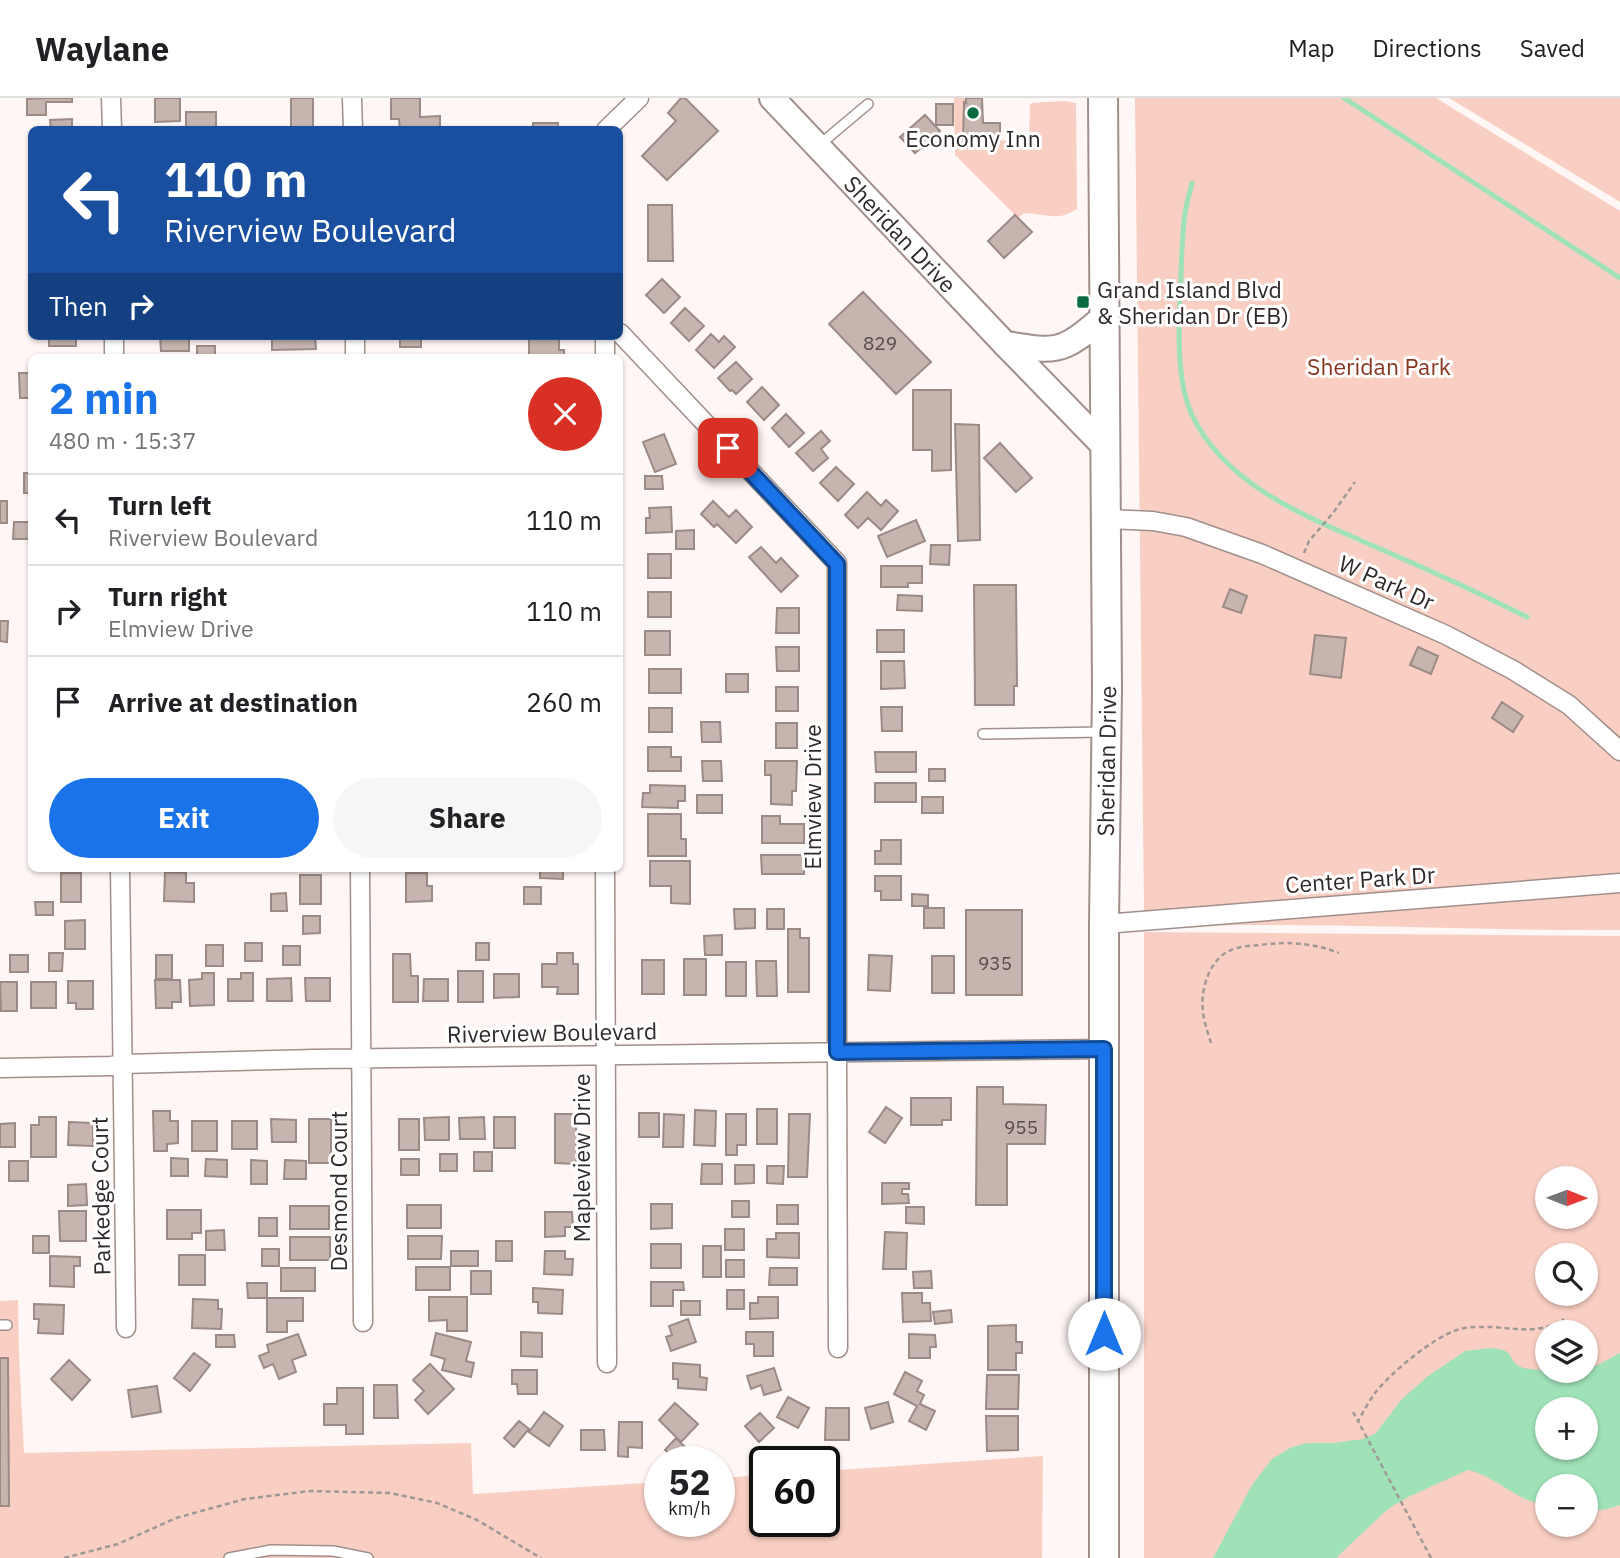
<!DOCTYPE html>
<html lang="en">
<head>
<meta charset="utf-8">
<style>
	:root { --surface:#fff; --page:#f6f6f6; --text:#202124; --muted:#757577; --line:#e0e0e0; --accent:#1a73e8 }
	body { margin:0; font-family:"IBM Plex Sans",sans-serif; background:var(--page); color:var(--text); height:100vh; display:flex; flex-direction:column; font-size:26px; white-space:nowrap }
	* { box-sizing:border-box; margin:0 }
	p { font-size:23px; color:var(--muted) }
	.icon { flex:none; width:38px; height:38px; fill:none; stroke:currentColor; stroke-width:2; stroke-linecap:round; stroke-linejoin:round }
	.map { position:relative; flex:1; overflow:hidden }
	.details { position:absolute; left:28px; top:256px; width:595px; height:518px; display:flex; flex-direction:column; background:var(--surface); border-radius:10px; box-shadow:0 2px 5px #0004 }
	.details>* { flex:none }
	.top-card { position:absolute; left:28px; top:28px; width:595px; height:214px; border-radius:10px; box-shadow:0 2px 5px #0004; background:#1a4fa0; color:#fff; overflow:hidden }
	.needle { width:46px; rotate:91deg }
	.fabs { position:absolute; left:1535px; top:1068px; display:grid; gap:14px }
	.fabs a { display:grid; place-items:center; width:63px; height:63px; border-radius:50%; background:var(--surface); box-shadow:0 2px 5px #0004; font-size:35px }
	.speed { position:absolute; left:644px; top:1348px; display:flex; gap:14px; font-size:35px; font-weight:700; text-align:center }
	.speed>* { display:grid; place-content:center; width:91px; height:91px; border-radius:50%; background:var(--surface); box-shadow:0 2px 5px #0004; line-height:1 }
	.speed small { font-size:18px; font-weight:400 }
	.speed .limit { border:4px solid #111; border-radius:10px; background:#fff; color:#111 }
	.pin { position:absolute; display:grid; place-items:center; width:60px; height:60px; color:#fff; margin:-30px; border-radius:14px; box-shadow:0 4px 10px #0006 }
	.me { position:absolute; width:77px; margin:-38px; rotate:0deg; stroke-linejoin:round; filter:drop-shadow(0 0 5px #0008) }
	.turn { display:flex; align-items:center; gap:24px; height:147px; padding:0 21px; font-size:32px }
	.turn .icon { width:91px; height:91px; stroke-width:2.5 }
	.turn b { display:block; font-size:49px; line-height:60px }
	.then { display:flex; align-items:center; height:66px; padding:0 21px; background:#0003; gap:14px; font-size:26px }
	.round { display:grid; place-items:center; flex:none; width:74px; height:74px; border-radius:37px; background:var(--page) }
	.overview { display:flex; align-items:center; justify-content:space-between; height:119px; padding:0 21px }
	h1 { font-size:42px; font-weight:800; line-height:52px; color:var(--accent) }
	.primary-button { display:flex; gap:14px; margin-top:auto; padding:14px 21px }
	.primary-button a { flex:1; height:80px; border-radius:42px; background:var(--accent); color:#fff; font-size:28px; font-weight:800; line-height:80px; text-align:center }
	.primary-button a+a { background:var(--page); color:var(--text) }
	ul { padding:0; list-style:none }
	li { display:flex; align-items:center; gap:21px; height:91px; padding:0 21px; border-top:2px solid var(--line) }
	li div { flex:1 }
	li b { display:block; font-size:26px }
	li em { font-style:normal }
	header { display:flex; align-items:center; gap:42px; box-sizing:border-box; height:98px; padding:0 35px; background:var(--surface); border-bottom:2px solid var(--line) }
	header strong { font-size:33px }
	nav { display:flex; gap:38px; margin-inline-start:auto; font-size:24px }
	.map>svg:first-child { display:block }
	.green { fill:#f9cfc3; fill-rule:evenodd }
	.water { fill:#9fe2b8; fill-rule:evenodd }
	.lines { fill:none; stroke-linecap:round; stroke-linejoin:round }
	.stream { stroke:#9fe2b8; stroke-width:5 }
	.building { fill:#c6b4af; stroke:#9b8a85; stroke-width:2 }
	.service-casing { stroke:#a08f8a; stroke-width:12 }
	.minor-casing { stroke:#a08f8a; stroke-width:21 }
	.secondary-casing { stroke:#a08f8a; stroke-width:28 }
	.primary-casing { stroke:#a08f8a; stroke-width:32 }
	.path { stroke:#a09896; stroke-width:2.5; stroke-dasharray:5 3.5; stroke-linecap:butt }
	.service { stroke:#fff; stroke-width:9 }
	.minor { stroke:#fff; stroke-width:18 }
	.secondary { stroke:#fff; stroke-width:24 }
	.primary { stroke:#fff; stroke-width:28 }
	.route-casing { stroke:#114b97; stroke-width:18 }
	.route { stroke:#1a73e8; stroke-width:12 }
	.poi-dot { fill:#0a6b40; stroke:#fff; stroke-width:2.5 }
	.labels { text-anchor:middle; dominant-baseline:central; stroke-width:6; stroke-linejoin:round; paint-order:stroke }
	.number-label { font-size:19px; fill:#564c4a }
	.poi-label { font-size:23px; fill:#312a28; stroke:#fff }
	.street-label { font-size:23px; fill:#312a28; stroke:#fff }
	.park-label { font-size:23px; fill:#883520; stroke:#fff }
</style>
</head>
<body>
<header>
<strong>Waylane</strong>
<nav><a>Map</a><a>Directions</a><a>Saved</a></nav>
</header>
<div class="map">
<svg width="1620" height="1460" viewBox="0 0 1620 1460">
	<rect width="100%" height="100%" fill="#fff7f5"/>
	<path class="green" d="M954,0H966V5H964V43L1029,42L1030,7L1032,5L1064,3L1076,5L1077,111C1059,122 1054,118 1036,116C1032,115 1028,116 1024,115L1018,120L955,57Z
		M1135,0H1436L1620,113V832C1466,833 1312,823 1158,829L1144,814Z
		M1449,0H1620V104Z
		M1144,834L1620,838V1460H1144ZM1547,1080H1586V1118H1547ZM1547,1157H1586V1195H1547ZM1547,1234H1586V1272H1547ZM1547,1311H1586V1349H1547ZM1547,1388H1586V1426H1547Z
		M18,1202L19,1257L24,1355L471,1345L473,1396L660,1384V1423H719V1380L765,1377V1423H824V1373L1043,1358L1042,1460H0V1203Z"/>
	<path class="water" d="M1491,1250C1518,1252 1505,1261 1521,1269C1529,1273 1578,1274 1586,1272C1597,1268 1609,1261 1620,1255V1407L1604,1412L1586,1411V1388H1547V1407C1514,1403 1497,1378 1468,1372L1408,1399L1388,1411L1336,1460H1213L1252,1387L1272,1361L1290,1350L1306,1345H1335L1354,1342H1360L1375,1336L1402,1301L1428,1278L1465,1253ZM1547,1311H1586V1349H1547Z"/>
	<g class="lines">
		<path class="stream" d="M1344,0L1620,180
			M1192,85C1190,95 1186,106 1185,116C1181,142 1182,170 1180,196C1179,233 1176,282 1192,317C1229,394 1319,423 1392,456C1438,476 1483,497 1527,519"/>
	</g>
	<path class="building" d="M47,0H72V4H46V17H27V1Z
		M155,0H180V23L155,24Z
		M291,0H313V31H291Z
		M391,0H420V19L440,18V32H400L399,21H391Z
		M681,0H685L718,33L667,82L642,58L676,23L668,15Z
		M966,0H982L983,25H1000V43H963L964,4L966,5Z
		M936,6H953V27H936Z
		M186,14H216V31H186Z
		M925,17L940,33L915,55L900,39Z
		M72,21V32H51L50,22Z
		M533,25H558V32H533Z
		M648,107H672L673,163H648Z
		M1015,117L1032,134L1004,160L988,143Z
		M662,181L680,199L664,215L646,197Z
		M863,194L931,264L896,296L829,226Z
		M685,210L704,228L689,243L671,225Z
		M711,236L719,244L724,238L735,249L714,270L696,252Z
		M49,238H76V248H49Z
		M160,238H189V253H161Z
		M272,238H315L316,251L272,252Z
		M400,238H421V249H400Z
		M529,238H559V252H564V259H529Z
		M197,248H215V259H197Z
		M736,264L752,281L736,296L732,292L730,293L718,280Z
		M19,275H32V300H20Z
		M762,289L779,307L764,322L747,304Z
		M913,292H951V372L932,373V352H913Z
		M786,316L804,335L789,349L772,330Z
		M955,326L979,327L980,442L958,443Z
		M821,333L830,343L821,351L828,360L813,373L796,355Z
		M664,336L676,366L655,374L643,344Z
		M1000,345L1032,380L1016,394L984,360Z
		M836,369L854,386L838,403L820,385Z
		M24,375H32V395H24Z
		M645,378H662L663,391H645Z
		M867,394L881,408L886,402L898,413L881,432L868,420L858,430L845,417Z
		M0,403H7V425H0Z
		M713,403L729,419L736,412L752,429L736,445L717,426L714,429L701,416Z
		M671,409L672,434L646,435V420H650L649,410Z
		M916,422L925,443L887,459L878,438Z
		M14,424H30V441H13Z
		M694,432V451H676V433Z
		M931,447H950L949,467L930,466Z
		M761,449L776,465L781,460L798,478L781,494L749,459Z
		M648,456H671V480H648Z
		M881,468H922V485H908V489H881Z
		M974,487H1016L1017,588H1014V607H975Z
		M1230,491L1247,498L1241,515L1223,509Z
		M648,494H671V519H648Z
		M898,497L922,498V513L897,512Z
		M777,510H799V535H776Z
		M0,523H8L7,544L0,543Z
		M877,532H904V554H877Z
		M645,533H670V557H645Z
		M1315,537L1346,540L1341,580L1310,576Z
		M776,549H799V573H777Z
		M1418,549L1438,558L1431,576L1410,567Z
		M881,563H904L905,590L881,591Z
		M649,571H681V595H649Z
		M726,576H748V594H726Z
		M776,589H798V613H776Z
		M1502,604L1523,618L1513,634L1492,620Z
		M881,609H902V633H882Z
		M649,610H672V634H649Z
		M701,624H720L721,644H702Z
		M776,625H797V650H776Z
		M648,649H671V659H681V673H648Z
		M875,654H916V674H876Z
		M702,663H721L722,683H703Z
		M765,663H797L796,693H792V707L771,706V677H765Z
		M929,671H945V683H929Z
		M875,685H916V704H875Z
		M650,687L685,688V703H678V710L642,709L643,695H650Z
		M697,697H722V715H697Z
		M922,699H943V715H922Z
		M648,716H681V741H686V758H648Z
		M762,718H780V726H804V745H762Z
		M881,742H901V766H875V753H881Z
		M761,757H804V776H762Z
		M650,763H690V806L671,805V788H650Z
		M540,770H563V781L540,780Z
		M165,774L186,775V785H194V804L164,803Z
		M61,775H81V804H61Z
		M406,775H427V788H432V803L406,804Z
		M300,777H321V806H300Z
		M875,778H901V802H881V793H875Z
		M524,789H541V806H524Z
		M286,795L287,813H271V796Z
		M912,796L928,797V808H912Z
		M35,804H53V817H36Z
		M924,810H944V830H924Z
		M734,811H755V830L735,831Z
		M767,811H784V831H767Z
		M966,812H1022V897H966Z
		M303,818H320V835L303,836Z
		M85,822V851H65V823Z
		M788,831H800V840H809V894H788Z
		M722,837V857H705L704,838Z
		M245,845H262V863H245Z
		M476,845H489V862H476Z
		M206,847H223V868H206Z
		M283,848H300V867H283Z
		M49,855H63L62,873H49Z
		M557,855H573V866H578V896H557L558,889H542V866H557Z
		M393,856H410L411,878H418V904H393Z
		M10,857H28V874H10Z
		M156,857H172V881H156Z
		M869,857L892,858L890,893L868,892Z
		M932,858H954V895H932Z
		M684,861H706V897H684Z
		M642,862H664V896H642Z
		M756,863H776L777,898H757Z
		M726,864H746V898H726Z
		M458,873H483V904H458Z
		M202,875H214V907L190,908L189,882L202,881Z
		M241,875H253V903H228V881H241Z
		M494,876H519V899L494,900Z
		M291,880L292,903H267V881Z
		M305,880H330V903H306Z
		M424,881H448V903H423Z
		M155,882H180L181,904H172V910H156Z
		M68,883H93V911H76V905H68Z
		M0,884H17V913H1Z
		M31,884H56V910H31Z
		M977,989H1003V1006L1046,1007L1045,1046H1007V1107H976Z
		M911,1000H951V1022H942V1027H911Z
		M886,1009L902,1020L885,1045L869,1034Z
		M757,1011H777V1046H757Z
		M695,1012L716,1013L715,1048L694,1047Z
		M153,1013H170V1023H178V1045L167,1046V1053H154Z
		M639,1015H659V1039H639Z
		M555,1016H576V1066L555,1065Z
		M664,1016L684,1017L683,1049H663Z
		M726,1016H746V1047H737V1057H726Z
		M789,1016H810L807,1079H788Z
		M39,1019H56V1059H31V1027H39Z
		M449,1019V1042H425L424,1020Z
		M484,1019L485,1041H460L459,1020Z
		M494,1019H515V1050H494Z
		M271,1021L296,1022V1044H272Z
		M309,1021H331V1065H309Z
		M399,1021H419V1052H399Z
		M192,1023H217V1053H192Z
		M232,1023H257V1051H232Z
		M69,1024L93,1025V1048L68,1047Z
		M15,1025V1049H0V1026Z
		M474,1054H492V1073H474Z
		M440,1056H457V1073H440Z
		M171,1060L188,1061V1078H171Z
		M206,1061L227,1062V1079L205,1078Z
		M401,1061H419V1077H401Z
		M251,1062L267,1063V1086H251Z
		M285,1062L306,1063V1081H284Z
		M9,1063H28V1083H9Z
		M702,1066H722V1086H701Z
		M735,1067H754V1085L735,1086Z
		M767,1068H784L783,1086L767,1085Z
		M882,1085H909V1091H902V1096H908L909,1105L882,1106Z
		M86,1086L87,1107L68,1108V1087Z
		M732,1103H749V1119H732Z
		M651,1106H672V1130L651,1131Z
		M407,1107H441V1130H407Z
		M777,1107H798V1126H777Z
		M290,1108H329V1131H290Z
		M906,1109H924V1126L906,1125Z
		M167,1112H201V1135H192V1141H167Z
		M59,1113H86V1143H60Z
		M545,1114H572L573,1129H565V1138L545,1139Z
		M259,1120H277V1138H259Z
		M725,1131H744V1152H725Z
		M224,1132L225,1152H206V1133Z
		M885,1134L907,1135L906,1171H883Z
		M776,1135H799V1160L767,1159V1141H776Z
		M33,1138H49V1155H33Z
		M408,1138H442L441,1161H408Z
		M290,1139H330V1162H290Z
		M496,1143H512V1163H496Z
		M651,1146H681V1170H651Z
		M703,1148H721V1179H703Z
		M262,1151H279V1168H262Z
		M451,1153H478V1168H451Z
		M545,1153H565V1161H573L572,1177L544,1176Z
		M179,1157H205V1187H179Z
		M50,1158L80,1159V1168H74V1189L50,1188Z
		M726,1162H744V1179H726Z
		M416,1169H450V1192H416Z
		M281,1170H315V1193H281Z
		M770,1170H797V1187H769Z
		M471,1173H491V1196H471Z
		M931,1173L932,1190H914L913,1174Z
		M651,1184H683L684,1192H673V1208H651Z
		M247,1185H267V1200H248Z
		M533,1190L563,1192L562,1216L538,1215V1204H533Z
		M727,1192H744V1211H727Z
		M902,1195H922V1205H930L931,1223L903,1224Z
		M429,1199H467V1233H447V1222L429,1223Z
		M758,1199H778V1220L750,1221V1205H758Z
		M267,1200H303V1223H287V1234H267Z
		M193,1201L218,1202V1211H222L221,1231L192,1230Z
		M681,1203H700V1217H681Z
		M34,1206L64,1207L63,1236L38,1235L39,1221H34Z
		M951,1212L952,1224L935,1226L933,1214Z
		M688,1221L696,1244L671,1253L666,1239L672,1237L669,1228Z
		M1016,1227V1244H1022V1255H1016V1272H988V1228Z
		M521,1234L542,1235V1259L521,1258Z
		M746,1234H773V1258H754V1246H746Z
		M436,1235L471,1244L466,1263L474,1265L471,1279L442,1272L445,1261L431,1257Z
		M298,1236L306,1257L292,1262L296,1274L279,1281L273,1266L264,1270L259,1258L269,1254L267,1247Z
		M909,1236L935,1237L936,1249H930V1260H909Z
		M216,1237H234L235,1249H216Z
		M194,1255L210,1267L190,1293L174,1280Z
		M0,1260H8L9,1408H0Z
		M69,1262L90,1282L72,1302L51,1281Z
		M673,1265L700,1267V1279L707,1280L706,1292L678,1290V1281H673Z
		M430,1266L454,1291L428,1316L415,1302L424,1293L413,1282Z
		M774,1270L781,1292L764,1297L761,1287L751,1291L747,1278Z
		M512,1272H537V1296H518L517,1286H512Z
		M905,1274L922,1283L917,1293L924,1297L920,1306L935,1313L926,1332L909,1323L917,1308L894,1296Z
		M987,1277H1019L1018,1311H986Z
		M374,1287H397L398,1320H374Z
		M157,1288L161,1314L132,1319L128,1292Z
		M337,1290H363V1336H346V1327H324V1306H337Z
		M788,1299L809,1310L798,1330L777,1319Z
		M888,1304L893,1324L871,1331L865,1310Z
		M675,1305L698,1326L681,1344L659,1322Z
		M826,1310H849V1342H825Z
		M544,1314L563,1328L549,1348L529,1334Z
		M760,1315L774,1330L759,1344L745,1328Z
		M986,1318H1018V1352L987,1353Z
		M519,1323L529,1331L514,1349L504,1340Z
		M619,1324H642V1350L628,1349V1359L618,1358Z
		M581,1332H604L605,1352H581Z
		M676,1340L687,1351L676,1362L665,1352Z"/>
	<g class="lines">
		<g class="service-casing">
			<path id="service" d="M818,48L868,6
				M983,636L1101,634
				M0,1227H7
				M229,1460L271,1452L333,1453L368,1460"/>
		</g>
		<g class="minor-casing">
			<path id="minor" d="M111,0L112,32
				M352,0L353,32
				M606,32L639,0
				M620,235L837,465V955L838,1250
				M114,238V259
				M355,238V259
				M605,238V259
				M1107,421L1153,423L1186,429L1262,456L1446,537L1513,572L1569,607L1620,653
				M120,770L126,1230
				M360,770L363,1224
				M605,770L607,1265
				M1104,826L1620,785
				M0,970L111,968L123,966L315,961L1104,951"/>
		</g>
		<g class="secondary-casing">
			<g id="secondary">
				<path id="s1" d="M772,0L1005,246L1106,350"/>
				<path d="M1005,246C1023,248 1047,255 1065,247C1080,241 1092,228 1105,218"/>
			</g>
		</g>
		<g class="primary-casing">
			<path id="primary" d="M1103,0L1107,590L1104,826V1460"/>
		</g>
		<path class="path" d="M1304,455L1309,443L1333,415L1355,384
			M1211,945C1208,935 1204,924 1203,914C1200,893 1209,862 1229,853C1238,848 1250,848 1260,847C1288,843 1313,845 1339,855
			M1353,1314L1358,1323
			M64,1460L118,1446L176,1420L245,1401L310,1393L390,1395L437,1405L477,1422L541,1460
			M1431,1460L1358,1323C1364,1313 1369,1303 1375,1295C1390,1275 1434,1239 1457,1232C1467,1228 1480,1229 1490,1229C1518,1230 1538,1237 1564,1221"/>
		<use href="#service" class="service"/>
		<use href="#minor" class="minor"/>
		<use href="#secondary" class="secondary"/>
		<use href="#primary" class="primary"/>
	</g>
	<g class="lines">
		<g class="route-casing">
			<path id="route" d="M728,350L837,466V954L1104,951V1236"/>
		</g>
		<use href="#route" class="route"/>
	</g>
	<g class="poi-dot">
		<circle cx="973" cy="15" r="7"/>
		<rect x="1076" y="197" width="14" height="14" rx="3.5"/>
	</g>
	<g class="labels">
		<g class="number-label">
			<text x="880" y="245">829</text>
			<text x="995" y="865">935</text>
			<text x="1021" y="1029">955</text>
		</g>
		<g class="poi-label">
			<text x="973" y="40">Economy Inn</text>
			<text x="1097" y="191" text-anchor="start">Grand Island Blvd<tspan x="1097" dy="26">&amp; Sheridan Dr (EB)</tspan></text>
		</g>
		<g class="street-label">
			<text stroke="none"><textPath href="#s1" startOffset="187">Sheridan Drive</textPath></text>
			<text transform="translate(1387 484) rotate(24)">W Park Dr</text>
			<text transform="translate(1106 663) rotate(-89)">Sheridan Drive</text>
			<text transform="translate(812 699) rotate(-90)">Elmview Drive</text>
			<text transform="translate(1360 781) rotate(-4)">Center Park Dr</text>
			<text transform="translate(552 934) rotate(-1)">Riverview Boulevard</text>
			<text transform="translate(581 1060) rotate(-90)">Mapleview Drive</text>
			<text transform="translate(338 1093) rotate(-90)">Desmond Court</text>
			<text transform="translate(100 1098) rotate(-91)">Parkedge Court</text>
		</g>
		<g class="park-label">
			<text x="1379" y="268">Sheridan Park</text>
		</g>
	</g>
</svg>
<div class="fabs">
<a><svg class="needle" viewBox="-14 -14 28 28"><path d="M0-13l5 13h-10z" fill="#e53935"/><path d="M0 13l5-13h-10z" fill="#757577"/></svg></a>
<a><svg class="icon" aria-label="search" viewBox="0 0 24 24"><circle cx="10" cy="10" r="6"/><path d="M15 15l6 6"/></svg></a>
<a><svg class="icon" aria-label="layers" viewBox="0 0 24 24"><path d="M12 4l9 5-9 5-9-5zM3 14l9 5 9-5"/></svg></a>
<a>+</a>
<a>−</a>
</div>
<div class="speed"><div>52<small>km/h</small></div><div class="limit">60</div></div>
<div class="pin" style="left:728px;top:350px;background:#d93025"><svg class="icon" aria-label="arrive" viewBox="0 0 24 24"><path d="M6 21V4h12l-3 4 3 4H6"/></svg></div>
<svg class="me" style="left:1104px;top:1236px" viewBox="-20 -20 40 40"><circle r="19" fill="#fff"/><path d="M0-13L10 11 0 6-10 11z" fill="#1a73e8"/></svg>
<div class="top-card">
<div class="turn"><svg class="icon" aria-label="left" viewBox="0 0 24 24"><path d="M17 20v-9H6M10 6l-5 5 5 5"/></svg><div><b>110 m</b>Riverview Boulevard</div></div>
<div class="then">Then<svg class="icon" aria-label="right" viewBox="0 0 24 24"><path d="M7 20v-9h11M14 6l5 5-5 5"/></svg></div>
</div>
<section class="details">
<div class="overview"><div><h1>2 min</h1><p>480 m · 15:37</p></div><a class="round" style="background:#d93025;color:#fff"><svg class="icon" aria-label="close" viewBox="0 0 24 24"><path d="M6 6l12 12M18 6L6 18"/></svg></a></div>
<ul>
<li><svg class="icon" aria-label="left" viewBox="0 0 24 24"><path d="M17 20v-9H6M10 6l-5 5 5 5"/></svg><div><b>Turn left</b><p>Riverview Boulevard</p></div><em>110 m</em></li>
<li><svg class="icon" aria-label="right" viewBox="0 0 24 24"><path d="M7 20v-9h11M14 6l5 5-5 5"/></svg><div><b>Turn right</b><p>Elmview Drive</p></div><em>110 m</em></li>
<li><svg class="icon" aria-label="arrive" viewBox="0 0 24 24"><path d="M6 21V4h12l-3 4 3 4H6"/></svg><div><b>Arrive at destination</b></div><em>260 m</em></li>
</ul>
<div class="primary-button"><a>Exit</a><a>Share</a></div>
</section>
</div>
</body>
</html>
